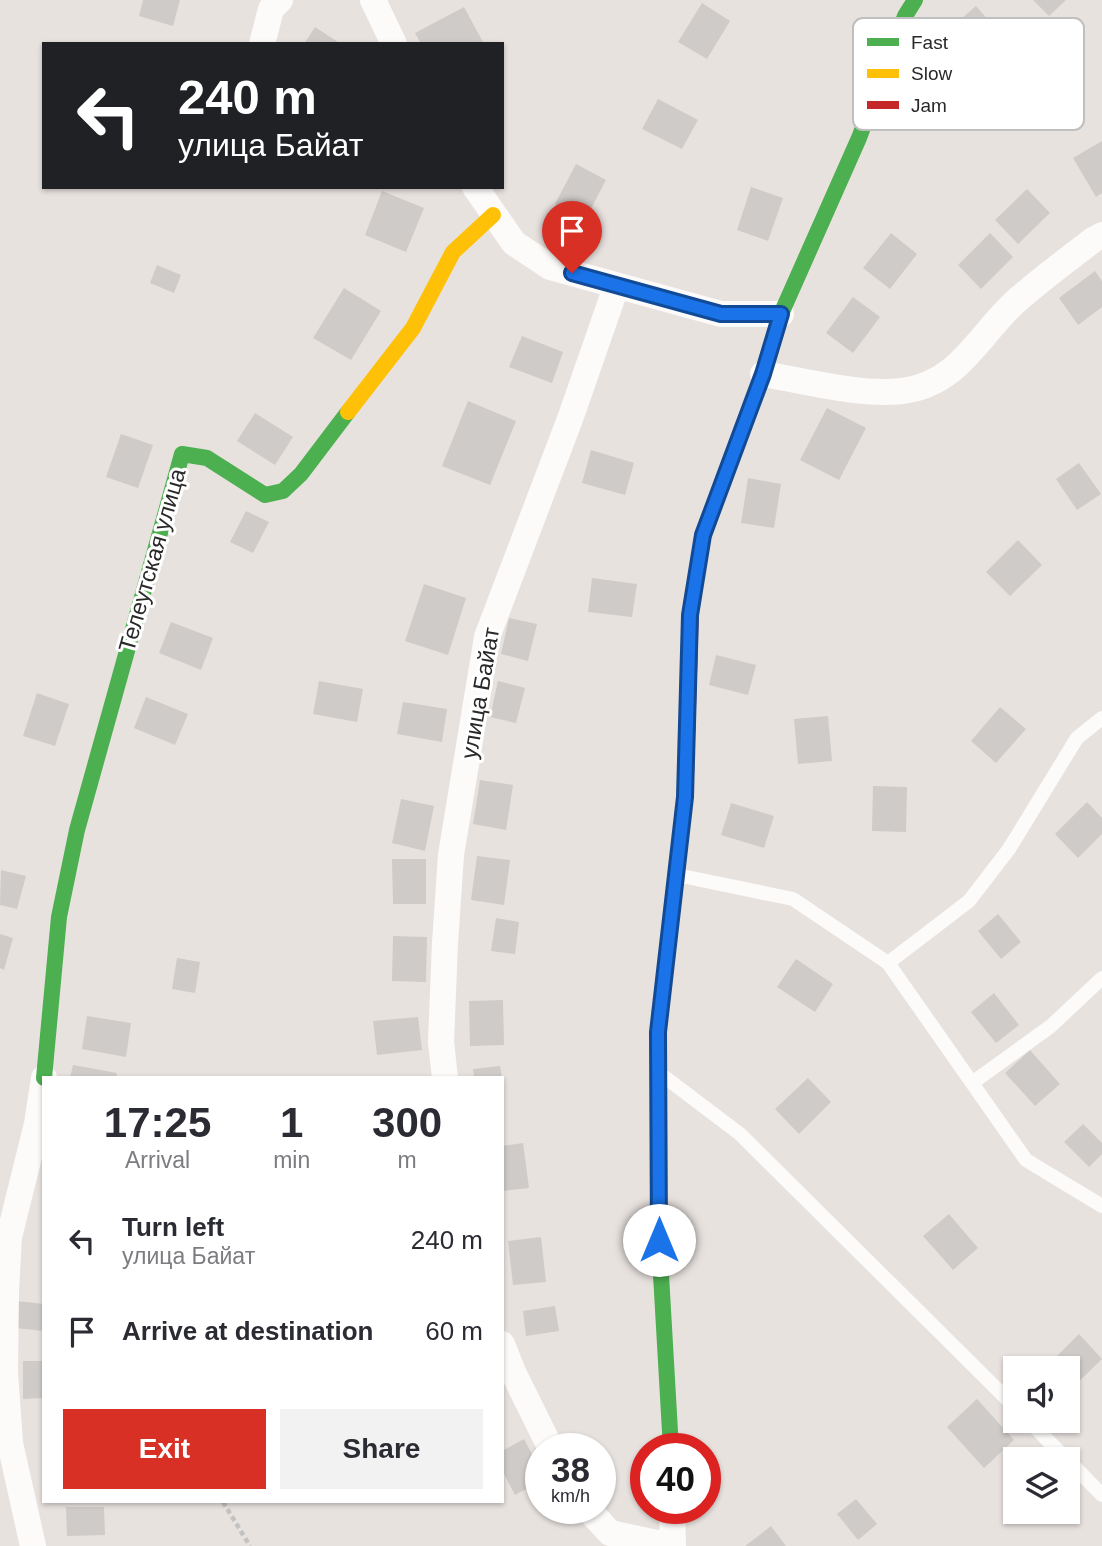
<!DOCTYPE html>
<html lang="en">
<head>
<meta charset="utf-8">
<style>
	:root { --surface:#fff; --page:#f2f2f3; --text:#2b2b33; --muted:#7c7c81; --accent:#d93025 }
	body { margin:0; font-family:Helvetica,sans-serif; background:var(--page); color:var(--text); height:100vh; display:flex; flex-direction:column; font-size:26px; white-space:nowrap }
	* { box-sizing:border-box; margin:0 }
	p { font-size:23px; color:var(--muted) }
	.icon { flex:none; width:38px; height:38px; fill:none; stroke:currentColor; stroke-width:2; stroke-linecap:round; stroke-linejoin:round }
	.map { position:relative; flex:1; overflow:hidden }
	.side { position:absolute; left:42px; top:1076px; width:462px; height:427px; display:flex; flex-direction:column; background:var(--surface); border-radius:0px; box-shadow:0 2px 5px #0004 }
	.side>* { flex:none }
	.hud { position:absolute; left:42px; top:42px; width:462px; height:147px; border-radius:0px; box-shadow:0 2px 5px #0004; background:#202124; color:#fff; overflow:hidden }
	.buttons { position:absolute; left:1003px; top:1356px; display:grid; gap:14px }
	.buttons a { display:grid; place-items:center; width:77px; height:77px; border-radius:0px; background:var(--surface); box-shadow:0 2px 5px #0004; font-size:35px }
	.speed { position:absolute; left:525px; top:1433px; display:flex; gap:14px; font-size:35px; font-weight:700; text-align:center }
	.speed>* { display:grid; place-content:center; width:91px; height:91px; border-radius:50%; background:var(--surface); box-shadow:0 2px 5px #0004; line-height:1 }
	.speed small { font-size:18px; font-weight:400 }
	.speed .limit { border:10px solid #d22; background:#fff; color:#111 }
	.pin { position:absolute; display:grid; place-items:center; width:60px; height:60px; color:#fff; margin:-72px -30px; border-radius:50% 50% 50% 0; rotate:-45deg; box-shadow:0 0 7px #0007 }
	.pin .icon { rotate:45deg }
	.me { position:absolute; width:77px; margin:-38px; rotate:0deg; stroke-linejoin:round; filter:drop-shadow(0 0 5px #0008) }
	.turn { display:flex; align-items:center; gap:24px; height:147px; padding:0 21px; font-size:32px }
	.turn .icon { width:91px; height:91px; stroke-width:2.5 }
	.turn b { display:block; font-size:49px; line-height:60px }
	.eta { display:flex; justify-content:space-evenly; align-items:center; height:119px; text-align:center }
	.eta b { font-size:42px; font-weight:700; line-height:49px }
	.button { display:flex; gap:14px; margin-top:auto; padding:14px 21px }
	.button a { flex:1; height:80px; border-radius:0px; background:var(--accent); color:#fff; font-size:28px; font-weight:700; line-height:80px; text-align:center }
	.button a+a { background:var(--page); color:var(--text) }
	ul { padding:0; list-style:none }
	li { display:flex; align-items:center; gap:21px; height:91px; padding:0 21px }
	li div { flex:1 }
	li b { display:block; font-size:26px }
	li em { font-style:normal }
	.map>svg:first-child { display:block }
	.building { fill:#cfcbc8 }
	.lines { fill:none; stroke-linecap:round; stroke-linejoin:round }
	.path { stroke:#c3c2c2; stroke-width:4.5; stroke-dasharray:5 3.5; stroke-linecap:butt }
	.lane { stroke:#fcfbfa; stroke-width:14 }
	.street { stroke:#fcfbfa; stroke-width:26 }
	.fast { stroke:#4caf50; stroke-width:16 }
	.slow { stroke:#ffc107; stroke-width:16 }
	.jam { stroke:#c62828; stroke-width:16 }
	.route-casing { stroke:#114b97; stroke-width:18 }
	.route { stroke:#1a73e8; stroke-width:12 }
	.labels { text-anchor:middle; dominant-baseline:central; stroke-width:6; stroke-linejoin:round; paint-order:stroke }
	.street-label { font-size:23px; fill:#292929; stroke:#fff }
	.key { fill:#fff; stroke:#bfbfbf; stroke-width:2 }
	.key-label { font-size:19px; fill:#292929 }
</style>
</head>
<body>
<div class="map">
<svg width="1102" height="1546" viewBox="0 0 1102 1546">
	<rect width="100%" height="100%" fill="#e8e2df"/>
	<path class="building" d="M143,0H180L173,26L139,16Z
		M1033,0H1066L1049,16Z
		M702,3L730,21L707,59L678,42Z
		M976,6L1001,35L979,54L954,25Z
		M464,7L484,44H421L415,33Z
		M315,27L341,44H304Z
		M658,99L698,120L682,149L642,129Z
		M1102,141V193L1096,197L1073,158Z
		M576,164L606,180L585,220L555,204Z
		M751,187L783,198L768,241L737,230Z
		M1027,189L1050,213L1018,244L995,220Z
		M382,191L424,208L406,252L365,235Z
		M891,233L917,254L890,289L863,268Z
		M990,233L1013,257L981,289L958,265Z
		M157,265L181,275L174,293L150,283Z
		M1095,271L1102,281V307L1078,325L1059,298Z
		M344,288L381,311L351,360L313,338Z
		M853,297L880,317L853,353L826,333Z
		M522,336L563,352L552,383L509,367Z
		M468,401L516,421L490,485L442,466Z
		M827,408L866,428L839,480L800,460Z
		M255,413L293,437L275,465L237,441Z
		M121,434L153,445L138,488L106,477Z
		M591,450L634,463L625,495L582,483Z
		M1079,463L1101,494L1077,510L1056,479Z
		M748,478L781,484L774,528L741,523Z
		M246,511L269,522L253,553L230,542Z
		M1018,540L1042,565L1010,596L986,572Z
		M592,578L637,584L632,617L588,612Z
		M424,584L466,598L448,655L405,641Z
		M509,618L537,624L528,661L501,654Z
		M171,622L213,638L201,670L159,653Z
		M716,655L756,665L748,695L709,685Z
		M319,681L363,689L357,722L313,714Z
		M498,681L525,688L516,723L490,717Z
		M37,693L69,704L55,746L23,736Z
		M146,697L188,714L175,745L134,728Z
		M403,702L447,709L442,742L397,734Z
		M1000,707L1026,729L996,763L971,741Z
		M828,716L832,761L798,764L794,719Z
		M480,780L513,785L506,830L473,824Z
		M873,786L907,787L906,832L872,831Z
		M401,799L434,806L425,851L392,843Z
		M1087,802L1102,818V834L1078,858L1055,834Z
		M731,803L774,816L764,848L721,835Z
		M477,856L510,860L504,905L471,900Z
		M392,859H426V904H393Z
		M1,870L26,876L17,909L0,905Z
		M998,914L1021,942L1001,959L978,931Z
		M496,918L519,922L515,954L491,951Z
		M0,934L13,938L4,970L0,968Z
		M393,936L427,937L426,982L392,981Z
		M177,958L200,962L195,993L172,989Z
		M796,959L833,984L815,1012L777,987Z
		M994,993L1019,1025L996,1043L971,1012Z
		M503,1000L504,1045L470,1046L469,1001Z
		M87,1016L131,1023L126,1057L82,1049Z
		M418,1017L422,1050L377,1055L373,1021Z
		M1030,1050L1060,1084L1035,1106L1005,1073Z
		M73,1065L117,1073L116,1078H70Z
		M500,1066L502,1078H474L473,1069Z
		M808,1078L831,1102L799,1134L775,1109Z
		M1083,1124L1102,1143V1154L1089,1167L1064,1142Z
		M523,1143L529,1188L502,1191V1146Z
		M949,1214L978,1248L953,1270L923,1236Z
		M541,1237L546,1282L513,1285L508,1241Z
		M17,1301L44,1304V1331L15,1328Z
		M555,1306L559,1331L526,1336L523,1311Z
		M1079,1334L1102,1359L1071,1389L1068,1386V1368H1050L1047,1366Z
		M23,1361H44V1398L23,1399Z
		M977,1399L1014,1440L984,1468L947,1427Z
		M524,1439L541,1471V1481L515,1495L502,1470V1451Z
		M856,1499L877,1524L858,1540L837,1514Z
		M66,1507H104L105,1535L67,1536Z
		M771,1526L786,1546H745Z"/>
	<g class="lines">
		<path class="path" d="M223,1502L250,1546"/>
		<path class="lane" d="M677,875L793,899L888,963L1026,1160L1102,1206
			M888,963L969,901L1009,849L1077,738L1102,718
			M662,1075L740,1134L1015,1407
			M972,1083L1051,1026L1102,978
			M1029,1421L1067,1460
			M1068,1460L1102,1495"/>
		<path class="street" d="M373,0L394,44
			M262,44L271,9L280,0
			M475,187L514,243L550,267L721,314H781
			M763,374C806,381 859,396 902,391C957,385 977,338 1013,304C1038,281 1066,261 1093,240L1102,235
			M445,1078L441,1042L445,943L451,855L487,637L570,419L616,287
			M502,1344L513,1372L551,1449
			M587,1508L610,1533L671,1546
			M672,1508L673,1546
			M33,1546L10,1443L5,1372L6,1291L9,1237L37,1124L44,1078"/>
		<path class="fast" d="M691,607L703,535L763,374L781,314L859,138L905,16L915,0
			M44,1078L59,917L77,830L182,454L207,458L265,495L283,491L301,474L348,412
			M671,1449L659,1240L658,1032L685,797L686,774"/>
		<path class="slow" d="M348,412L413,328L453,252L493,215"/>
		<path class="jam" d="M686,774L691,607"/>
	</g>
	<g class="lines">
		<g class="route-casing">
			<path id="route" d="M572,273L721,314H781L763,374L703,535L690,615L685,797L658,1032L659,1240"/>
		</g>
		<use href="#route" class="route"/>
	</g>
	<g class="labels">
		<g class="street-label">
			<text transform="translate(152 560) rotate(-74)">Телеутская улица</text>
			<text transform="translate(480 693) rotate(-80)">улица Байат</text>
		</g>
	</g>
	<rect x="853" y="18" width="231" height="112" rx="10" class="key"/>
	<rect x="867" y="38" width="32" height="8" fill="#4caf50"/>
	<rect x="867" y="69" width="32" height="9" fill="#ffc107"/>
	<rect x="867" y="101" width="32" height="8" fill="#c62828"/>
	<g class="key-label">
		<text x="911" y="49">Fast</text>
		<text x="911" y="80">Slow</text>
		<text x="911" y="112">Jam</text>
	</g>
</svg>
<div class="buttons">
<a><svg class="icon" aria-label="sound" viewBox="0 0 24 24"><path d="M4 9h4l5-4v14l-5-4H4zM17 9q2 3 0 6"/></svg></a>
<a><svg class="icon" aria-label="layers" viewBox="0 0 24 24"><path d="M12 4l9 5-9 5-9-5zM3 14l9 5 9-5"/></svg></a>
</div>
<div class="speed"><div>38<small>km/h</small></div><div class="limit">40</div></div>
<div class="pin" style="left:572px;top:273px;background:#d93025"><svg class="icon" aria-label="arrive" viewBox="0 0 24 24"><path d="M6 21V4h12l-3 4 3 4H6"/></svg></div>
<svg class="me" style="left:659px;top:1240px" viewBox="-20 -20 40 40"><circle r="19" fill="#fff"/><path d="M0-13L10 11 0 6-10 11z" fill="#1a73e8"/></svg>
<div class="hud">
<div class="turn"><svg class="icon" aria-label="left" viewBox="0 0 24 24"><path d="M17 20v-9H6M10 6l-5 5 5 5"/></svg><div><b>240 m</b>улица Байат</div></div>
</div>
<section class="side">
<div class="eta">
<div><b>17:25</b><p>Arrival</p></div>
<div><b>1</b><p>min</p></div>
<div><b>300</b><p>m</p></div>
</div>
<ul>
<li><svg class="icon" aria-label="left" viewBox="0 0 24 24"><path d="M17 20v-9H6M10 6l-5 5 5 5"/></svg><div><b>Turn left</b><p>улица Байат</p></div><em>240 m</em></li>
<li><svg class="icon" aria-label="arrive" viewBox="0 0 24 24"><path d="M6 21V4h12l-3 4 3 4H6"/></svg><div><b>Arrive at destination</b></div><em>60 m</em></li>
</ul>
<div class="button"><a>Exit</a><a>Share</a></div>
</section>
</div>
</body>
</html>
